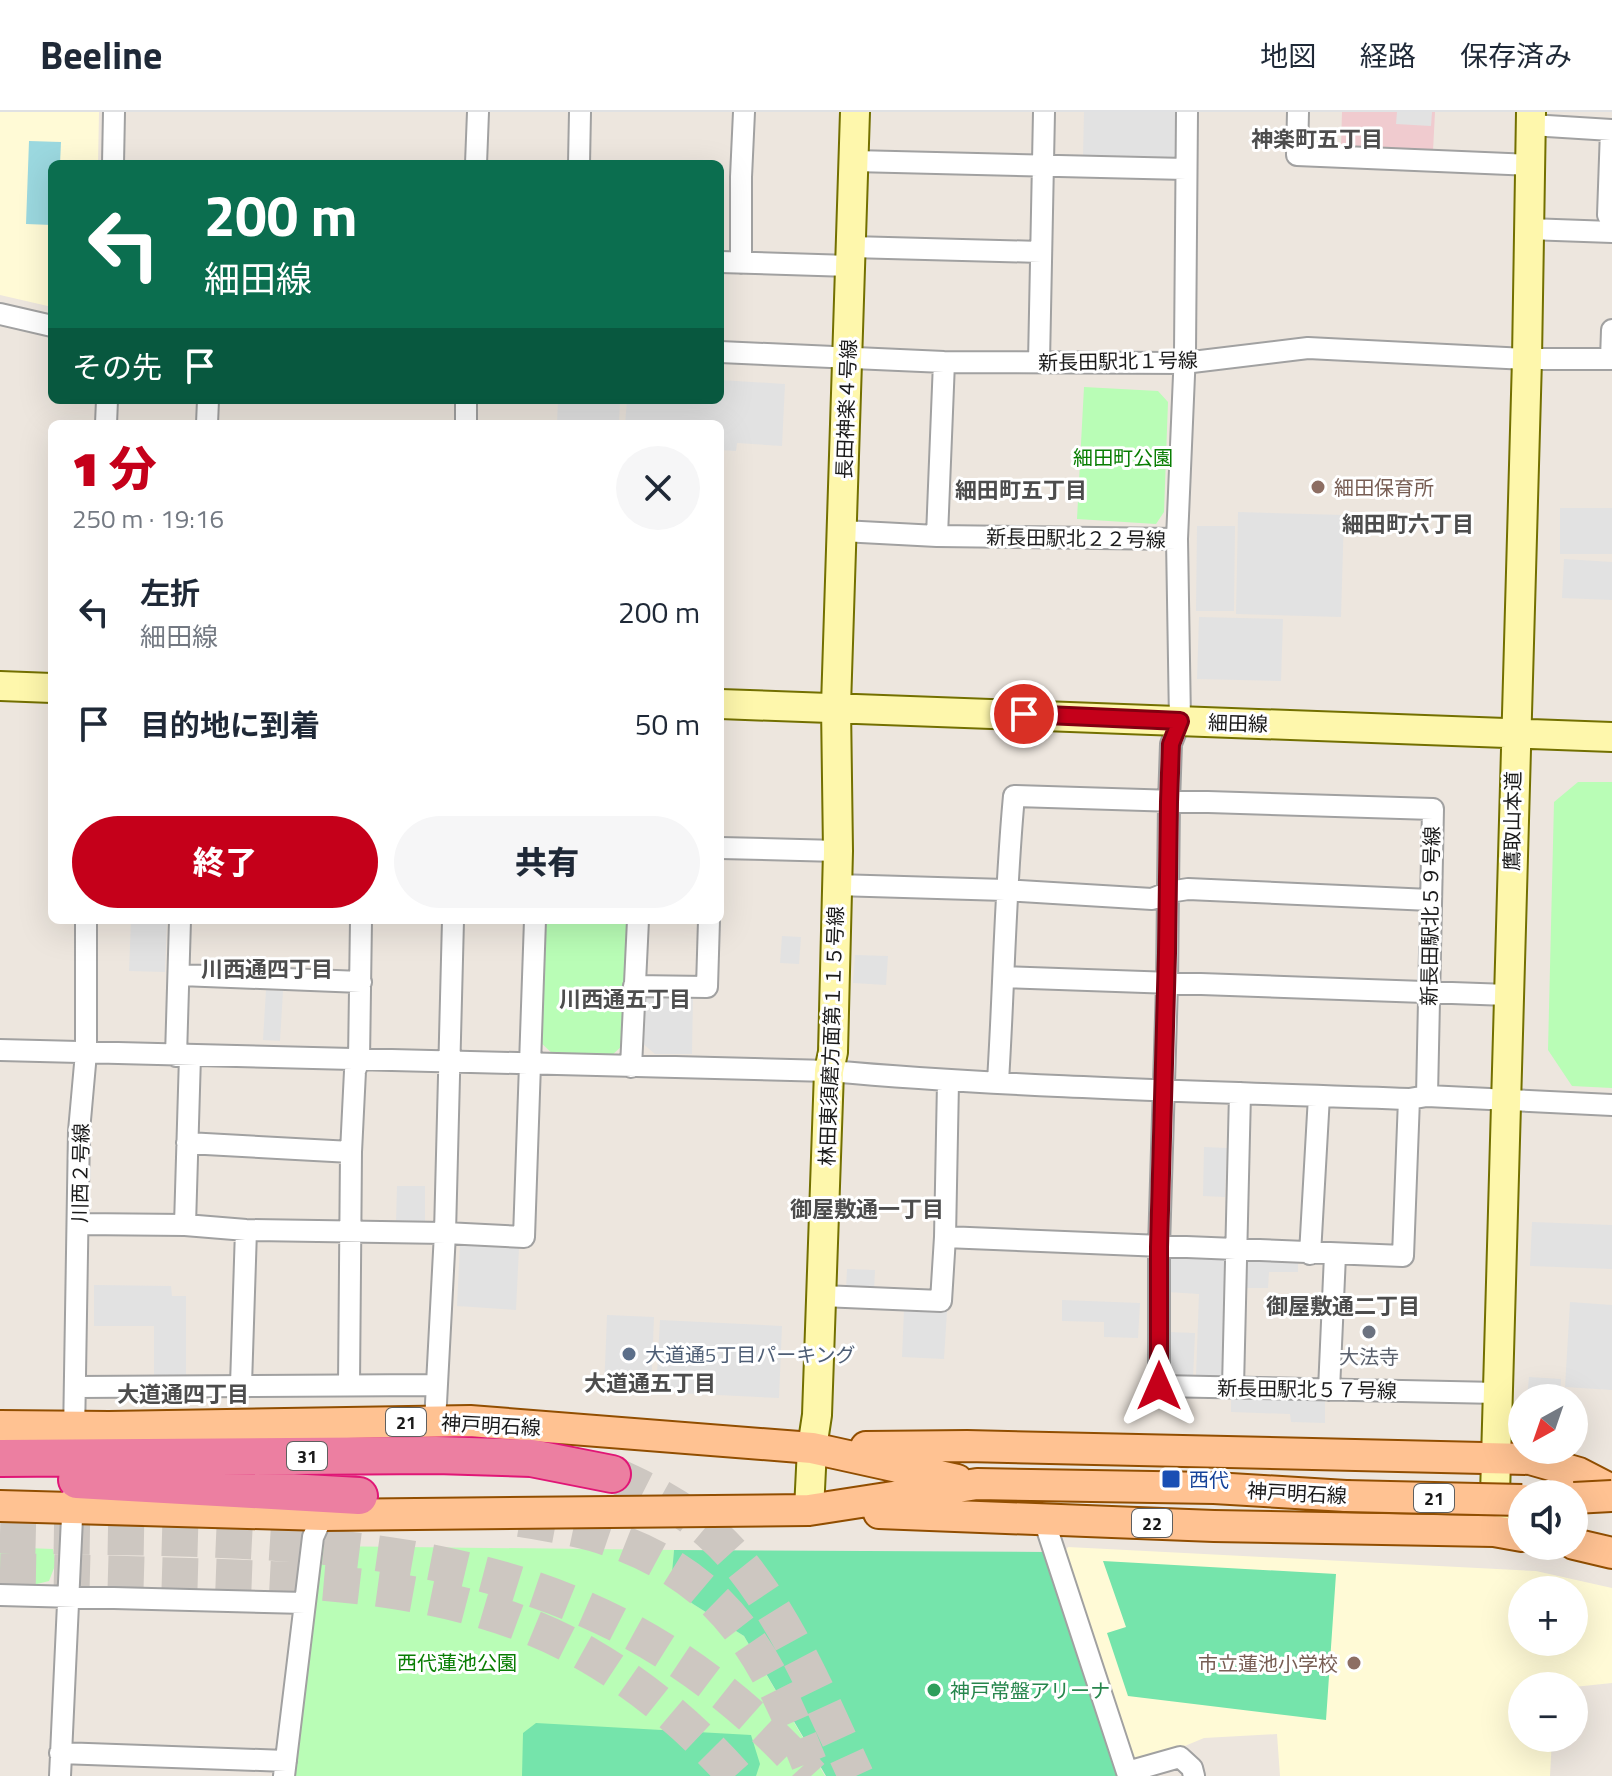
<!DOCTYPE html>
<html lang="ja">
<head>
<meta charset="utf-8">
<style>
	:root { --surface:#fff; --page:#f6f6f7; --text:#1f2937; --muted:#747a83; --line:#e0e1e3; --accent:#c5001a }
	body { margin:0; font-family:"Titillium Web","Noto Sans JP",sans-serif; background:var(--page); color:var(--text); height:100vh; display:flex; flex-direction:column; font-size:30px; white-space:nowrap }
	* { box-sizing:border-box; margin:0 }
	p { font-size:26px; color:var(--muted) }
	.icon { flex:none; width:44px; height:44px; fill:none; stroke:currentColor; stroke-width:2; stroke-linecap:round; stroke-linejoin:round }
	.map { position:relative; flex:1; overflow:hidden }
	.panel { position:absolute; left:48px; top:308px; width:676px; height:504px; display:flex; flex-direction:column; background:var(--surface); border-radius:12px; box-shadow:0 8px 32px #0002 }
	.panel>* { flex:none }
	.top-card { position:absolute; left:48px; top:48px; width:676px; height:244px; border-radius:12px; box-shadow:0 8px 32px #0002; background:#0b6e4f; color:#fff; overflow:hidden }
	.needle { width:52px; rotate:220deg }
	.fabs { position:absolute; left:1508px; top:1272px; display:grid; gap:16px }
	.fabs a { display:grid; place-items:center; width:80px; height:80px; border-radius:50%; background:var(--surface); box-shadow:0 8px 32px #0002; font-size:40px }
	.pin { position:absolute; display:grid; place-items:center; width:68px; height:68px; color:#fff; margin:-34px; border:4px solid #fff; border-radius:50%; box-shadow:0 2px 8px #0007 }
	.me { position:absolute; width:88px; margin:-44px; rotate:0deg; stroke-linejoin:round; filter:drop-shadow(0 0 6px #0008) }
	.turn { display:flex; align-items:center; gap:28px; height:168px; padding:0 24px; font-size:36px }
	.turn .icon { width:104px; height:104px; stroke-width:2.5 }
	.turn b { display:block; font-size:56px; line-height:68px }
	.then { display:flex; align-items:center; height:76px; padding:0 24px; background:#0003; gap:16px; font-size:30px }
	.round { display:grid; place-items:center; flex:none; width:84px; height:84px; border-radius:42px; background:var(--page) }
	.overview { display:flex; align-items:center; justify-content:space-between; height:136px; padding:0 24px }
	h1 { font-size:48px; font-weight:800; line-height:60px; color:var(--accent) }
	.primary-button { display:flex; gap:16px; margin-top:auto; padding:16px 24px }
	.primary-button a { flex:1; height:92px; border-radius:48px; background:var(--accent); color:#fff; font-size:32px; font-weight:800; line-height:92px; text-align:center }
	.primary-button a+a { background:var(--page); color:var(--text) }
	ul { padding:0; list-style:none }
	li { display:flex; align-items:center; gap:24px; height:112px; padding:0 24px }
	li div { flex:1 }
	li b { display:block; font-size:30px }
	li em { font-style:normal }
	header { display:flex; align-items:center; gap:48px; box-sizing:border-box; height:112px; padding:0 40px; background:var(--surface); border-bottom:2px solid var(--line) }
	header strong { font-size:38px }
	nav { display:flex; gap:44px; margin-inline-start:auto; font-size:28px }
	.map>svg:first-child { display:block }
	.commercial { fill:#f0cbcf }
	.education { fill:#fffad6; fill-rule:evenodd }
	.park { fill:#b9fdb6 }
	.pitch { fill:#75e4ab }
	.parking { fill:#e2e2e2 }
	.water { fill:#9bd8df }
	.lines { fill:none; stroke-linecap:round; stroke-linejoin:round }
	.highway-tunnel { stroke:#cdc7c1; stroke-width:36; stroke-dasharray:36 18; stroke-linecap:butt }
	.street-casing { stroke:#a1a1a1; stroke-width:24 }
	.secondary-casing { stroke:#737000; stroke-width:32 }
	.primary-casing { stroke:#914e00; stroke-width:34 }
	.highway-casing { stroke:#e01676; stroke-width:40 }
	.street { stroke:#fff; stroke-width:20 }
	.secondary { stroke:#fef7ac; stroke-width:28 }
	.primary { stroke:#ffc292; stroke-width:30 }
	.highway { stroke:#ec7fa1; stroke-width:36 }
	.primary-bridge-casing { stroke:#914e00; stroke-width:34; stroke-linecap:butt }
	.primary-bridge { stroke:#ffc292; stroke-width:30 }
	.route-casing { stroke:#800011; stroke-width:20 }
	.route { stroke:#c5001a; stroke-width:14 }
	.education-dot { fill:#8d6e63; stroke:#fff; stroke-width:3 }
	.worship-dot { fill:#6b7280; stroke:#fff; stroke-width:3 }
	.service-dot { fill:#5c6f8a; stroke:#fff; stroke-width:3 }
	.transit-dot { fill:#1a4fb4; stroke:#fff; stroke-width:3 }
	.leisure-dot { fill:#2e9e5b; stroke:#fff; stroke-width:3 }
	.labels { text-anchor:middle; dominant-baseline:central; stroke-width:6; stroke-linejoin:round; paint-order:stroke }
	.shield { fill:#fff; stroke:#5f5f5f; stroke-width:2 }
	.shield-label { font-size:18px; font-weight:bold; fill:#1a1a1a }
	.street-label { font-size:20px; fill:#1a1a1a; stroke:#fff }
	.park-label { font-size:20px; fill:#097e03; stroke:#fff }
	.education-label { font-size:20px; fill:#785e54; stroke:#fff; text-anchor:start }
	.service-label { font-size:20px; fill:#4e5e75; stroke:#fff; text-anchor:start }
	.worship-label { font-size:20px; fill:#5b616d; stroke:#fff }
	.transit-label { font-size:20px; fill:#164399; stroke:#fff; text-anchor:start }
	.leisure-label { font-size:20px; fill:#27864d; stroke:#fff; text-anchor:start }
	.neighbourhood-label { font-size:22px; font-weight:bold; fill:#4d4d4d; stroke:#fff }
</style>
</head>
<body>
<header>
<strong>Beeline</strong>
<nav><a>地図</a><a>経路</a><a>保存済み</a></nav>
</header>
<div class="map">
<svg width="1612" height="1664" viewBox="0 0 1612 1664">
	<rect width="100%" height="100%" fill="#ede6de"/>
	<path class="commercial" d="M1342,0H1435L1433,39L1341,35Z"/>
	<path class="education" d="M0,0H99L98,52H52V195L0,183Z
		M1068,1435L1536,1459L1612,1476V1571L1574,1575L1522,1574V1626H1552L1550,1664H1280L1277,1622L1204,1626L1144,1651L1127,1641L1062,1444ZM1522,1478H1574V1530H1522Z"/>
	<path class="park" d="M1084,275L1158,279L1168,290L1164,400L1156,412L1077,407Z
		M1578,670H1612V976L1572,974L1548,938L1554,690Z
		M543,808H628L623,933L611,944L554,943L539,929Z
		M321,1434L674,1438L672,1473L693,1492L744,1524L825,1664H276Z
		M0,1435L53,1437L56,1451L49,1469L37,1472H0Z"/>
	<path class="pitch" d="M674,1438L1047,1440L1119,1664H826L744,1524L693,1492L671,1473Z
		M1103,1449L1336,1462L1326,1608L1128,1584L1107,1521L1126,1515Z
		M536,1611L751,1623L760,1652L756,1664H522L523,1621Z"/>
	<path class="parking" d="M1084,0H1176L1175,48L1083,45Z
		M1397,0H1432L1431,14L1396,12Z
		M720,268L785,272L782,334L737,331L736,339L720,338V312H625L627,288H720Z
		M558,288H620L619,312H557Z
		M1560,396H1612V442H1560Z
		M1238,400L1344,403L1341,505L1236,502Z
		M1197,414H1235L1234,499H1196Z
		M1564,447L1612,450V488L1562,486Z
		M1199,505L1283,507L1281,569L1197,567Z
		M131,808H167L165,860L129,859Z
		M782,824L801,825L799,852L780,851Z
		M855,843L888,844L886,873L853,871Z
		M266,878L283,879L280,929L263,928Z
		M643,882L693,883L692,942H655L642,931Z
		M1204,1035L1227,1036L1225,1085L1203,1084Z
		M397,1074H425V1111H396Z
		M1532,1110L1612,1113V1157L1530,1154Z
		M460,1132L519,1136L516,1198L457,1194Z
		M1168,1143L1226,1146L1222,1265L1196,1264L1199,1182L1167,1180Z
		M1241,1146L1298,1148V1160H1269L1268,1176H1240Z
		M847,1157L875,1158L874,1179L846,1178Z
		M94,1173L171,1174L172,1184H186V1266H154V1214H94Z
		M1062,1188L1140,1191L1138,1226L1104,1225V1210L1062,1209Z
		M1570,1190L1612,1193V1278L1565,1275Z
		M904,1197L947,1199L944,1247L902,1245Z
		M607,1203L654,1205L651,1281L604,1279Z
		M660,1208L782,1214L779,1286L656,1280Z
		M1167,1220L1195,1221L1193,1266L1164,1265Z
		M1529,1265L1561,1267L1560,1286L1527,1285Z
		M1231,1286L1325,1289V1311L1291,1310L1290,1302L1231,1300Z"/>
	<path class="water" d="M29,29L61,30L60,52H52V113L26,112Z"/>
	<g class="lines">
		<path class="highway-tunnel" d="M612,1362C648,1378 682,1395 712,1422C775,1477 821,1588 856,1664
			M520,1407C544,1411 569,1415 592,1421C720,1459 763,1535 809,1651
			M0,1423C188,1428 397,1419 573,1492C666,1530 745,1590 811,1664
			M0,1459C63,1460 126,1462 189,1464C324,1468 470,1474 590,1544C645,1576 693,1617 735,1664"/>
		<g class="street-casing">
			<path id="street" d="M1298,0L1297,43L1530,53
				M1531,13L1611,18L1608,103L1612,112
				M854,49L1186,57
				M113,52L114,0
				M476,52L478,0
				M579,52L580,0
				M1528,117L1612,120
				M851,135L1041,140
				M720,150L850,154
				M741,151V65L744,0
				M0,202L52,214
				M720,240L944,250L1184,251L1308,236L1527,247H1612
				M1611,247L1612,218
				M1039,250L1044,0
				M106,312L107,288
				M207,312L208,288
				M466,312V288
				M842,419L937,424L1177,427L1180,609L1171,632L1169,690L1167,872L1159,1135V1274L1498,1281
				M937,424L944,250
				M1177,427L1185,240L1187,0
				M720,736L838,739
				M836,773L1005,778L1152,787L1169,780L1188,777L1430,788
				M180,863L361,870
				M1005,865L1508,883
				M634,874L707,875L709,808
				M0,938L829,959C1022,976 1216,980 1409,987L1427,984L1612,993
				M176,944L180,808
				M631,955L638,808
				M998,969C1004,874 1005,779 1014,684L1433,697L1427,984
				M187,1031L351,1040
				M79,1112L185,1113L246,1118L445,1121L524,1125L535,808
				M185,1113L190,944
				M945,1125L1403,1144L1409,987
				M1310,1142L1319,984
				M822,1184L941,1189L945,1125L948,970
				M349,1272L351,1040L355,959L359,948L361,808
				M241,1273L246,1118
				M76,1275L435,1273
				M1233,1275L1240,981
				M1329,1278L1335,1143
				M435,1310L445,1121L453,808
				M74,1324L79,1019L86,941V808
				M1044,1408L1127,1660L1180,1645L1192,1656L1194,1664
				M0,1483L305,1491
				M60,1641L286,1649
				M60,1664L73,1384
				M284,1664L313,1425L323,1403"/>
		</g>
		<g class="secondary-casing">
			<path id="secondary" d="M0,574L52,576
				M720,592L1612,625
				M809,1398L812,1336L817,1303L829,959L833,940L838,739L836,594L855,0
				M1494,1419L1527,247L1531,0"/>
		</g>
		<g class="primary-casing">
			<path id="primary" d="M0,1314L109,1315L470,1309L812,1336L957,1368
				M866,1335L967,1334L1530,1347L1579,1361L1612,1378
				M0,1394L323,1403L809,1398L977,1372L1214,1376L1346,1384
				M879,1401L1214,1414L1494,1419L1522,1424
				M1574,1432L1612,1441"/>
		</g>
		<g class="highway-casing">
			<path id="highway" d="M0,1346L436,1343L531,1346L612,1362
				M77,1368L359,1384"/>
		</g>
		<use href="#street" class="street"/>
		<use href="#secondary" class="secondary"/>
		<use href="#primary" class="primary"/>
		<use href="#highway" class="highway"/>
		<g class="primary-bridge-casing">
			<path id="primary-bridge" d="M1346,1384L1522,1388
				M1574,1386L1612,1384"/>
		</g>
		<use href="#primary-bridge" class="primary-bridge"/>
	</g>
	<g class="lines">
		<g class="route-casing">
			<path id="route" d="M1024,602L1180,609L1171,632L1169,690L1167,841L1159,1135V1274"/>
		</g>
		<use href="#route" class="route"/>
	</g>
	<g class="education-dot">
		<circle cx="1318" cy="375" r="8"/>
		<circle cx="1354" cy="1551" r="8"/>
	</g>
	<circle class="worship-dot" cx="1369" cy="1220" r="8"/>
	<circle class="service-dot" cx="629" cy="1242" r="8"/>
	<rect class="transit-dot" x="1161" y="1357" width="20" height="20" rx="4"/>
	<circle class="leisure-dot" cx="934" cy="1578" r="8"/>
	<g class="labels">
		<g class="shield">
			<rect x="386" y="1296" width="40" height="28" rx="6"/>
			<rect x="287" y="1330" width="40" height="28" rx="6"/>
			<rect x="1414" y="1372" width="40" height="28" rx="6"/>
			<rect x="1132" y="1397" width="40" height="28" rx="6"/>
		</g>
		<g class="shield-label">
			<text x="406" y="1310">21</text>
			<text x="307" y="1344">31</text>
			<text x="1434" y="1386">21</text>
			<text x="1152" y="1411">22</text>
		</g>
		<g class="street-label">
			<text transform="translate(1118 249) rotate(-1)">新長田駅北１号線</text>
			<text transform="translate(846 297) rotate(-88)">長田神楽４号線</text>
			<text transform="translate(1076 426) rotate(1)">新長田駅北２２号線</text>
			<text transform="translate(1238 611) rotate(2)">細田線</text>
			<text transform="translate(1512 709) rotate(-89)">鷹取山本道</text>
			<text transform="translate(1430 804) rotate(-89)">新長田駅北５９号線</text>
			<text transform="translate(831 924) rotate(-88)">林田東須磨方面第１１５号線</text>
			<text transform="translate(80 1061) rotate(-89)">川西２号線</text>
			<text transform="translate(1307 1277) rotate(1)">新長田駅北５７号線</text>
			<text transform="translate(491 1313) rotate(3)">神戸明石線</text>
			<text transform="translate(1297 1381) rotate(3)">神戸明石線</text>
		</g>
		<g class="park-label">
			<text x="1123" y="345">細田町公園</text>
			<text x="457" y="1550">西代蓮池公園</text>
		</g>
		<g class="education-label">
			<text x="1334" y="375">細田保育所</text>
			<text x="1338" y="1551" text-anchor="end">市立蓮池小学校</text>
		</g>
		<g class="service-label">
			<text x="645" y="1242">大道通5丁目パーキング</text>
		</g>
		<g class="worship-label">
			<text x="1369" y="1244">大法寺</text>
		</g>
		<g class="transit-label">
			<text x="1189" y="1367">西代</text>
		</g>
		<g class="leisure-label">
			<text x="950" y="1578">神戸常盤アリーナ</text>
		</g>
		<g class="neighbourhood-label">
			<text x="1317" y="27">神楽町五丁目</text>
			<text x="1021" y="378">細田町五丁目</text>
			<text x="1408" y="412">細田町六丁目</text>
			<text x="267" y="857">川西通四丁目</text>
			<text x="625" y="887">川西通五丁目</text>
			<text x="867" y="1097">御屋敷通一丁目</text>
			<text x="1343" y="1194">御屋敷通二丁目</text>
			<text x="650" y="1271">大道通五丁目</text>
			<text x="183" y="1282">大道通四丁目</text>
		</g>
	</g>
</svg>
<div class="fabs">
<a><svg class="needle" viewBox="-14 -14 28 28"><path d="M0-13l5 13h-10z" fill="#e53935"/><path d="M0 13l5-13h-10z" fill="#747a83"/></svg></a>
<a><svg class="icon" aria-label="sound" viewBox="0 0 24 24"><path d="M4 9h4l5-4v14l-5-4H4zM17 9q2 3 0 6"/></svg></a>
<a>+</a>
<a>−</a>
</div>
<div class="pin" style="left:1024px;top:602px;background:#d93025"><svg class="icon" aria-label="arrive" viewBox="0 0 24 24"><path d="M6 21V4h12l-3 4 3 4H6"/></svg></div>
<svg class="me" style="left:1159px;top:1274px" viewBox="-20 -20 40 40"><path d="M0-17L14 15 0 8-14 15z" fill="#c5001a" stroke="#fff" stroke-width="4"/></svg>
<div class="top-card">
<div class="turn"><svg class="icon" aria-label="left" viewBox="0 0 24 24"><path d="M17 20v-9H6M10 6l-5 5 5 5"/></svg><div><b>200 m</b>細田線</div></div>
<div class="then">その先<svg class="icon" aria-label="arrive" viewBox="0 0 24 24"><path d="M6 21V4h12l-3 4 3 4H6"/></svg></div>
</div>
<section class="panel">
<div class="overview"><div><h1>1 分</h1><p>250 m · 19:16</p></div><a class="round"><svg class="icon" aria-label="close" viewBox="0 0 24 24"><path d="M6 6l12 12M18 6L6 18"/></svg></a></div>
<ul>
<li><svg class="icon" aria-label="left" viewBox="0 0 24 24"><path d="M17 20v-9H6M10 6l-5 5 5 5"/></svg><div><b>左折</b><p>細田線</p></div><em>200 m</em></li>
<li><svg class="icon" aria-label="arrive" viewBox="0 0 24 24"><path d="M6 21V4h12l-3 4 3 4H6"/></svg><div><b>目的地に到着</b></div><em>50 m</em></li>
</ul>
<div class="primary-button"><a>終了</a><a>共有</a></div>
</section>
</div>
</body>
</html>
